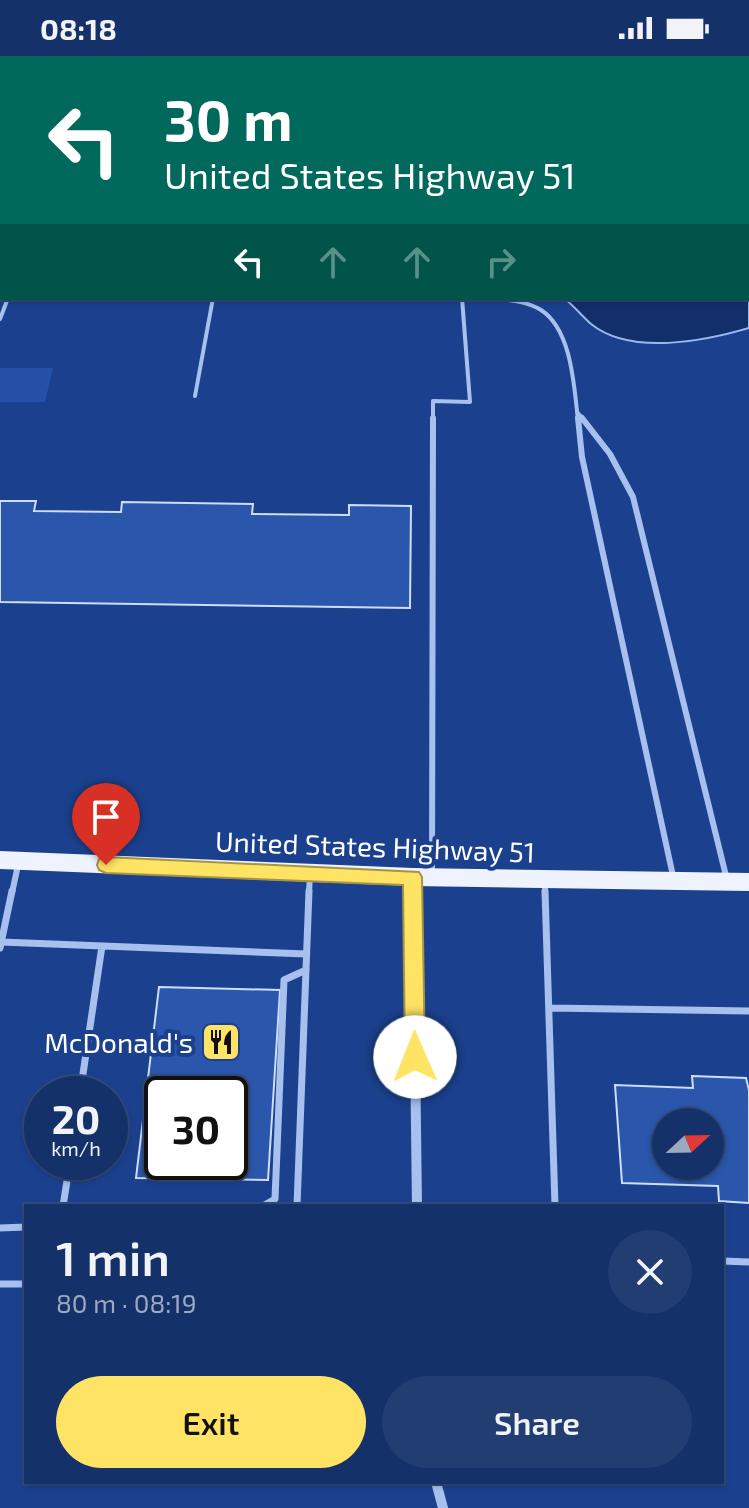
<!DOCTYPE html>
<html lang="en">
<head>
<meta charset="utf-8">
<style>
	:root { --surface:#14316a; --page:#213d72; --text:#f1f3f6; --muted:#9da9c1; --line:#334c7e; --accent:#ffe365 }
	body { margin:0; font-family:"Exo 2",sans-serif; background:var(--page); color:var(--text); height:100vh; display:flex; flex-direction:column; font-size:30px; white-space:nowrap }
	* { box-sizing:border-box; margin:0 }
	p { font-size:26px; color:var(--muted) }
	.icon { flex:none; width:44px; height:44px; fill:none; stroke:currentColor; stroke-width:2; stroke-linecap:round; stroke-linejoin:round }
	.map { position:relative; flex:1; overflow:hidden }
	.details { position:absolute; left:24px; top:1148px; width:700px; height:280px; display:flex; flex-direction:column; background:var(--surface); border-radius:0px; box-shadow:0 2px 6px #0004,0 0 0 2px var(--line) }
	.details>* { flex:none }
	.banner { position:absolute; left:0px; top:0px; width:750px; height:244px; box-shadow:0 2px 6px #0004,0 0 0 2px var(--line); background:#00695c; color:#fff; overflow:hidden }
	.needle { width:52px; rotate:68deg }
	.fabs { position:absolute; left:652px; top:1052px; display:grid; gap:16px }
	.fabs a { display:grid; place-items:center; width:72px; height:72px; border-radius:50%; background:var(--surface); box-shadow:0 2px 6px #0004,0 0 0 2px var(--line); font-size:40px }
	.speed { position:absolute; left:24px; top:1020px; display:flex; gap:16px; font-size:40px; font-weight:700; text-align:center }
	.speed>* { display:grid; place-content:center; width:104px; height:104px; border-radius:50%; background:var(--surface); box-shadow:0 2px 6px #0004,0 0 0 2px var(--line); line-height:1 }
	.speed small { font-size:20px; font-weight:400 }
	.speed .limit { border:4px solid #111; border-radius:12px; background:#fff; color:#111 }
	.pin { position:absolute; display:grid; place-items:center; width:68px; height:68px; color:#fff; margin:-82px -34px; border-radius:50% 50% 50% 0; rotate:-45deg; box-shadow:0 0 8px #0007 }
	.pin .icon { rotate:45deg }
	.me { position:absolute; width:88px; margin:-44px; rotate:359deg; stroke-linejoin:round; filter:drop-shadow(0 0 6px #0008) }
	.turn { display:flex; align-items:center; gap:28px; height:168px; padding:0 32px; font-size:36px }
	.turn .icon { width:104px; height:104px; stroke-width:2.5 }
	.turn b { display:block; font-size:56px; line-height:68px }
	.lanes { display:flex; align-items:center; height:76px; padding:0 32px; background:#0003; justify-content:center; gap:40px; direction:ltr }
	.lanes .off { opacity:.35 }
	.round { display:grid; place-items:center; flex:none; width:84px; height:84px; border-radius:42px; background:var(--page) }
	.summary { display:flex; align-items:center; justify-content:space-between; height:136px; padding:0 32px }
	h1 { font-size:48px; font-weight:600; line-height:60px }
	.button { display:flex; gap:16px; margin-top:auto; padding:16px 32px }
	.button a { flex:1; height:92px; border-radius:48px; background:var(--accent); color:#111; font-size:32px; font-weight:600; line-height:92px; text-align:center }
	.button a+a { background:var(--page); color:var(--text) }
	.status { display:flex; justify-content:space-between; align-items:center; height:56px; padding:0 40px; background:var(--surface); direction:ltr }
	.status svg { height:22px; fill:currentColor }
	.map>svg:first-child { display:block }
	.green { fill:#2451a7 }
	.water { fill:#122f6c; stroke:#9bb9f0; stroke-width:2 }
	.building { fill:#2a56ac; stroke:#ceddfa; stroke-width:2; fill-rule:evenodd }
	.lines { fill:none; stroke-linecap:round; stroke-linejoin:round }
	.service-far2 { stroke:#a8c0ee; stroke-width:4 }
	.service-far1 { stroke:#a8c0ee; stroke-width:6 }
	.service { stroke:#a8c0ee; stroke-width:7 }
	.minor-far2 { stroke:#a8c0ee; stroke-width:6 }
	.minor-far1 { stroke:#a8c0ee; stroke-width:7 }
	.minor { stroke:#a8c0ee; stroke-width:10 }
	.secondary { fill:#d5e1fa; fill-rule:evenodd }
	.primary { fill:#eff3ff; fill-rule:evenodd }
	.route { fill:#ffe365; stroke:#a69442; stroke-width:2 }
	.labels { text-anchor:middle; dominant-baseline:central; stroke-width:8; stroke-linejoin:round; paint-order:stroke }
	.street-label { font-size:28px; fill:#fff; stroke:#1b418e }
	.poi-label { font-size:28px; fill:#fff; stroke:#1b418e; text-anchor:end }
</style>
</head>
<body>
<div class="status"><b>08:18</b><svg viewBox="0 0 49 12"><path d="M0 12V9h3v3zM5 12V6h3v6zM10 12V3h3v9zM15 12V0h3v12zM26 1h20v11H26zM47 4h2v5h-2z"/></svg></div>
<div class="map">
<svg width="749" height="1452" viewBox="0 0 749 1452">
	<rect width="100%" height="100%" fill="#1b418e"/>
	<path class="green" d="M0,312H53L45,346H0Z"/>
	<path class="water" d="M749,205V272C705,285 631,300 591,268C582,260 574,250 564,242H748Z"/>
	<path class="building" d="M0,445H36L34,455L121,456L122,446L253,448L252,458L349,459V449L411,450L410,552L0,546Z
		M159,931L280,934L268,1124L136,1122ZM162,1038H230V1106H162Z
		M692,1020L746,1022L749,1034V1147L719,1145L718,1130L622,1127L615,1029L693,1032ZM666,1066H710V1110H666Z"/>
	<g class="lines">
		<path class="service-far2" d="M492,242C508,244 527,245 541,254C572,274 574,331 578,364
			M0,263L8,242
			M195,340L213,242
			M577,356L584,364
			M433,364V345L470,346L462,242"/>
		<path class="service-far1" d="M578,362L582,401L673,820
			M582,362L610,398L633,441L727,824
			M432,818L433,362
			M545,827V837
			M12,837L18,809
			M309,837L310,818"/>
		<path class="service" d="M545,835L555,1150
			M1,886L306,898
			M0,892L12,835
			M549,952L749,955
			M80,1038L102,890
			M63,1150L70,1106
			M263,1150L275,1143L284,924L306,914
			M297,1150L309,835
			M0,1172L26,1171
			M722,1205L749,1206
			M0,1228H26"/>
		<path class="minor-far2" d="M463,0L467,2"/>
		<path class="minor-far1" d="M413,822V837"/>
		<path class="minor" d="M413,835L417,1150
			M436,1426L443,1452"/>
		<path class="secondary" d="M590,0H603L604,2H591Z
			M640,0H653L654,2H641Z
			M748,46H749V52H748Z
			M748,72H749V79H748Z"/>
		<path class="primary" d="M0,795L413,812L749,817V835L413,830L0,813Z"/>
	</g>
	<path class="route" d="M106,801L419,816L422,821L425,1001L422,1007L415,1010L408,1007L405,1001L403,829L106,817L99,814L97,809L99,803Z"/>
	<defs>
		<g id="restaurant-square" transform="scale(2)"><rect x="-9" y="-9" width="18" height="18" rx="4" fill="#ffe365" stroke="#1b418e"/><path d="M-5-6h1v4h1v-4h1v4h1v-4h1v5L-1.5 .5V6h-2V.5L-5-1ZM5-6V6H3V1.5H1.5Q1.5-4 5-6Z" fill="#111"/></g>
	</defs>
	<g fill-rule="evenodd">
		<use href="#restaurant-square" x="221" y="986"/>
	</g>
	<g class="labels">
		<g class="street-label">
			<text transform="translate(375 790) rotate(2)">United States Highway 51</text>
		</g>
		<g class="poi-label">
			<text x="193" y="986">McDonald's</text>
		</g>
	</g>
</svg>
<div class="fabs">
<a><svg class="needle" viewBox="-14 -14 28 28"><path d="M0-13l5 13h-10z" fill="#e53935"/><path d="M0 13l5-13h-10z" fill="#9da9c1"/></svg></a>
</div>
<div class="speed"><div>20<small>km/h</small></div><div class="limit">30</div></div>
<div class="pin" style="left:106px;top:809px;background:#d93025"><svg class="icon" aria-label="arrive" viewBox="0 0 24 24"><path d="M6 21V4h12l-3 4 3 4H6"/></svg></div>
<svg class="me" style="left:415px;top:1001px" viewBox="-20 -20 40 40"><circle r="19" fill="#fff"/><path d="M0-13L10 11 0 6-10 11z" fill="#ffe365"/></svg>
<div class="banner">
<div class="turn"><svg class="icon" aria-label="left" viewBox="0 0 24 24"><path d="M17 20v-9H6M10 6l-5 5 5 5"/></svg><div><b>30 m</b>United States Highway 51</div></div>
<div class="lanes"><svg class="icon" aria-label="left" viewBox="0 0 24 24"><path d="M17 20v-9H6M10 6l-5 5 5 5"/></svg><svg class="icon off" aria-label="ahead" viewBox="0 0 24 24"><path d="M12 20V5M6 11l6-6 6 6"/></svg><svg class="icon off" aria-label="ahead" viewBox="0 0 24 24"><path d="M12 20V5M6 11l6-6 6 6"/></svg><svg class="icon off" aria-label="right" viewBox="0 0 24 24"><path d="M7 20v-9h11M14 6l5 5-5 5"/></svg></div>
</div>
<section class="details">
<div class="summary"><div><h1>1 min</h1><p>80 m · 08:19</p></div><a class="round"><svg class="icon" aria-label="close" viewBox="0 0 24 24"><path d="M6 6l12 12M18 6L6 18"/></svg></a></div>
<div class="button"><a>Exit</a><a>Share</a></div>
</section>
</div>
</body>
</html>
